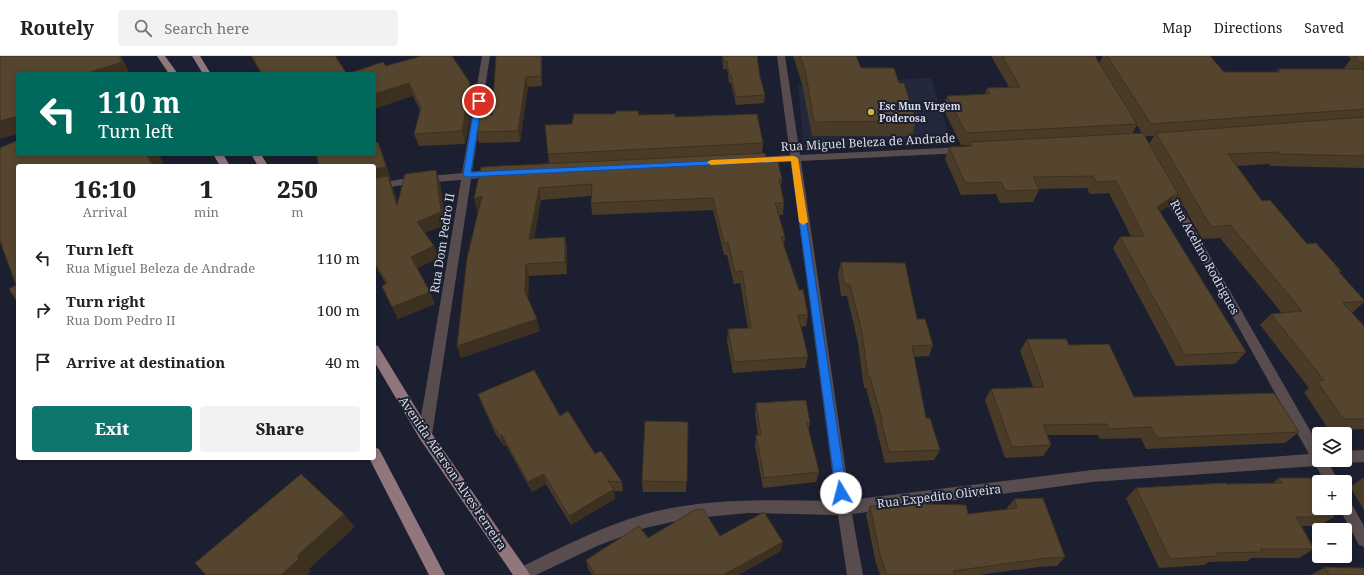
<!DOCTYPE html>
<html lang="en">
<head>
<meta charset="utf-8">
<style>
	:root { --surface:#fff; --page:#f2f2f2; --text:#222; --muted:#767676; --line:#e0e0e0; --accent:#0f766e }
	body { margin:0; font-family:"Noto Serif",serif; background:var(--page); color:var(--text); height:100vh; display:flex; flex-direction:column; font-size:15px; white-space:nowrap }
	* { box-sizing:border-box; margin:0 }
	p { font-size:13px; color:var(--muted) }
	.icon { flex:none; width:22px; height:22px; fill:none; stroke:currentColor; stroke-width:2; stroke-linecap:round; stroke-linejoin:round }
	.map { position:relative; flex:1; overflow:hidden }
	.sheet { position:absolute; left:16px; top:108px; width:360px; height:296px; display:flex; flex-direction:column; background:var(--surface); border-radius:4px; box-shadow:0 2px 6px #0003 }
	.sheet>* { flex:none }
	.hud { position:absolute; left:16px; top:16px; width:360px; height:84px; border-radius:4px; box-shadow:0 2px 6px #0003; background:#00695c; color:#fff; overflow:hidden }
	.tools { position:absolute; left:1312px; top:371px; display:grid; gap:8px }
	.tools a { display:grid; place-items:center; width:40px; height:40px; border-radius:4px; background:var(--surface); box-shadow:0 2px 6px #0003; font-size:20px }
	.pin { position:absolute; display:grid; place-items:center; width:34px; height:34px; color:#fff; margin:-17px; border:2px solid #fff; border-radius:50%; box-shadow:0 1px 4px #0007 }
	.me { position:absolute; width:44px; margin:-22px; rotate:352deg; stroke-linejoin:round; filter:drop-shadow(0 0 3px #0008) }
	.turn { display:flex; align-items:center; gap:14px; height:84px; padding:0 16px; font-size:18px }
	.turn .icon { width:52px; height:52px; stroke-width:2.5 }
	.turn b { display:block; font-size:28px; line-height:34px }
	.eta { display:flex; justify-content:space-evenly; align-items:center; height:68px; text-align:center }
	.eta b { font-size:24px; font-weight:800; line-height:28px }
	.button { display:flex; gap:8px; margin-top:auto; padding:8px 16px }
	.button a { flex:1; height:46px; border-radius:4px; background:var(--accent); color:#fff; font-size:16px; font-weight:800; line-height:46px; text-align:center }
	.button a+a { background:var(--page); color:var(--text) }
	ul { padding:0; list-style:none }
	li { display:flex; align-items:center; gap:12px; height:52px; padding:0 16px }
	li div { flex:1 }
	li b { display:block; font-size:15px }
	li em { font-style:normal }
	header { display:flex; align-items:center; gap:24px; box-sizing:border-box; height:56px; padding:0 20px; background:var(--surface); border-bottom:1px solid var(--line) }
	header strong { font-size:19px }
	nav { display:flex; gap:22px; margin-inline-start:auto; font-size:14px }
	.search { width:280px; height:36px; background:var(--page); display:flex; align-items:center; gap:10px; box-sizing:border-box; padding:0 14px; border-radius:4px; color:var(--muted); font-size:15px }
	.map>svg:first-child { display:block }
	.built { fill:#23283d }
	.lines { fill:none; stroke-linecap:round; stroke-linejoin:round }
	.minor { fill:#594c4e; fill-rule:evenodd }
	.primary { fill:#92767d; fill-rule:evenodd }
	.wall { fill:#493b28; fill-rule:evenodd }
	.shaded-wall { fill:#3c3020 }
	.building { fill:#55452e; stroke:#3c3020 }
	.route { fill:#1a73e8; stroke:#114b97 }
	.slow { fill:#f59e0b }
	.poi-dot { fill:#d1b736; stroke:#1b1f2f; stroke-width:1.5 }
	.labels { text-anchor:middle; dominant-baseline:central; stroke-width:4; stroke-linejoin:round; paint-order:stroke }
	.far-poi-label { font-size:10px; font-weight:bold; fill:#d9dce8; stroke:#1b1f2f; text-anchor:start }
	.street-label { font-size:12px; fill:#d9dce8; stroke:#1b1f2f }
</style>
</head>
<body>
<header>
<strong>Routely</strong>
<div class="search"><svg class="icon" aria-label="search" viewBox="0 0 24 24"><circle cx="10" cy="10" r="6"/><path d="M15 15l6 6"/></svg>Search here</div>
<nav><a>Map</a><a>Directions</a><a>Saved</a></nav>
</header>
<div class="map">
<svg width="1364" height="519" viewBox="0 0 1364 519">
	<rect width="100%" height="100%" fill="#1b1f2f"/>
	<path class="built" d="M931,22L950,82L804,93L798,29Z"/>
	<g class="lines">
		<path class="minor" d="M482,0H490L472,116L496,114L501,117L496,120L471,123L432,379L430,383L425,385L420,383L418,379L461,124L408,128L374,134V128L408,122L462,117Z
			M777,0H785L800,99L963,91L968,94L963,97L801,105L850,444L1092,414L1309,398L1166,141L1167,138H1175L1176,141L1319,390V404H1327L1339,426H1325L1316,410L1092,426L852,458L863,519H847L838,459L748,457L686,463L645,472L597,490L536,519H515L517,513C558,493 600,471 645,458C707,441 772,444 836,445L791,106L762,107L757,104L762,101L790,99Z
			M1364,394V406L1345,407L1339,404H1345V395Z
			M1345,443L1350,445L1364,470V491L1359,489L1339,452H1345Z"/>
		<path class="primary" d="M157,0H165L178,18H169Z
			M192,0H200L211,18H203Z
			M213,98H223L230,110H220Z
			M251,98H261L268,110H258Z
			M374,289L378,290L430,375L527,514L530,519H513L420,383L374,305Z
			M374,391L379,393L445,519H429L369,402H374Z"/>
	</g>
	<path class="wall" d="M251,0H335L347,18L386,10L474,40L465,88L419,90L414,78L420,54L413,40L374,18H261Z
		M542,0V30L528,31L520,86L479,87L476,76L492,60Z
		M722,0H757L760,21L765,39L764,47L736,49L731,27H729L727,13H723Z
		M793,0H856L861,12L899,27L916,65L912,80H812L802,28Z
		M991,0H1095L1099,7L1103,0H1210L1224,16H1277L1278,13H1346L1344,12L1351,3L1348,0H1364V112L1270,110L1269,108L1237,110L1262,145L1307,188L1341,215L1340,217L1364,244V246L1352,257L1364,270V373L1329,374L1304,336L1309,332L1260,269L1271,258L1282,257L1220,182L1202,183L1183,149L1175,160L1168,150L1160,156L1246,296L1235,308L1176,310L1113,192L1120,181L1131,180L1109,137L1090,138L1087,132L1038,133L1039,134L1033,146L1000,147L996,138L961,139L945,103L949,91L969,90V89H961L943,52L947,40L985,38L987,32L1009,31ZM1137,69L1142,78H1132ZM1145,80H1154L1149,88Z
		M639,59L675,61L763,87L762,97L782,123L781,130L784,147L783,159H779L785,181L784,190L799,234L808,259L806,270L801,271L808,301L805,312L733,317L727,285L728,273L748,272L740,227L734,228L727,199H724L713,154L592,159L591,147V140L541,144L534,183L565,181L567,193V218L529,220L528,242L540,275L461,302L457,290L478,155H477L549,107L548,98L572,68Z
		M378,86L383,99L391,124H390L398,148L440,127L446,168L425,177L434,190L439,202L417,212L430,236L435,248L398,263L382,230L386,228L374,208V98Z
		M841,206L917,263L933,289L929,300L914,301L926,362L940,394L934,404L885,407L877,375V373L866,332H864L858,287L847,240H841L838,218Z
		M1027,283L1069,289L1134,341L1299,376L1285,387L1146,393L1141,382L1100,383L1098,379H1047L1051,389L1043,400L1005,402L985,344L991,333L1033,331L1020,295Z
		M478,338L560,360L622,426L623,435H614L615,443L571,469L546,428L532,436L506,389L504,390L495,377L482,349Z
		M756,347L810,367L809,374L819,416L816,426L763,432L755,390L756,379H758L755,358Z
		M688,366L686,436H643L642,425Z
		M1364,421V454L1350,431Z
		M1279,422L1334,461L1319,470H1302L1314,493L1299,502H1251L1248,505L1208,506L1205,509L1159,512L1126,442L1136,432L1226,428H1272Z
		M1014,443L1065,501L1057,510L1039,511L978,519H880L876,507L866,459L870,450L968,458L1007,453V452Z
		M720,480L781,495L738,519H592L588,513L586,504L648,482Z
		M1325,511L1364,519H1311Z"/>
	<path class="shaded-wall" d="M119,0H121L130,18H84Z
		M541,0H542V30L541,20Z
		M526,21L528,31L520,86L518,75Z
		M409,27L413,40L374,53V38Z
		M470,27L474,40L465,88L462,75Z
		M18,60V78L0,83V65Z
		M378,86L383,99L391,124H390L393,132L402,163L374,126V113Z
		M146,98H158L165,109L162,110H154Z
		M436,114L440,127L446,168L421,178L417,166Z
		M539,132L541,144L531,195L529,183Z
		M1176,138L1168,150L1149,163L1157,151Z
		M482,140L485,152L477,155L474,143Z
		M565,181L567,193V218L565,206Z
		M434,190L439,202L416,213L411,201Z
		M526,208L529,220L528,247L525,236Z
		M430,236L435,248L398,263L392,251Z
		M537,263L540,275L461,302L457,290Z
		M502,379L506,389L504,390L500,380Z
		M544,418L546,428L532,436L528,426Z
		M614,433L615,443L571,469L569,460Z
		M344,458L355,471L309,513L311,515L307,519H281L297,500Z
		M783,486L781,495L738,519H723Z"/>
	<path class="building" d="M0,0H119L122,6L84,18H18V60L0,65Z
		M252,0H335L347,18L383,6L386,10L421,0H452L470,27L462,75L414,78L421,52L409,27L374,38V18H262Z
		M496,0H541V20L526,21L518,75L476,76L481,44L492,60Z
		M723,0H757L760,21L765,39L736,41L731,19H729L727,5H724Z
		M800,0H856L861,12H894L899,27H904L916,65L814,66L805,13Z
		M1002,0H1095L1137,68L966,77L947,40L990,38L987,32L1020,31Z
		M1107,0H1210L1224,16H1281L1278,13H1364V53L1151,68Z
		M1354,0H1364V9Z
		M616,55H639L638,59L675,58V61L757,58L763,87L548,98L545,69L572,68L574,58H615Z
		M1364,61V100L1280,98L1278,96L1228,98L1262,145L1270,144L1307,188L1316,187L1341,215H1338L1364,244V245L1343,247L1364,270V363H1343L1317,325L1324,324L1271,258L1302,255L1230,169L1211,171L1156,77Z
		M1143,77L1184,148L1176,138L1157,151L1246,296L1185,299L1120,181L1144,180L1116,125L1096,126L1093,120L1033,121L1039,134L1005,135L1001,126L965,127L949,91L972,90L970,86Z
		M18,84V98H146L154,110H18V247L9,233L16,229L0,185V92Z
		M378,86L386,111L374,113V110H319L316,98H374V87Z
		M765,97L766,102H777L782,123H779L784,147H775L785,181H781L799,234H803L808,259H798L808,301L734,306L728,273L751,272L742,215L735,216L728,187H724L713,142L591,147L592,128L539,132L529,183L565,181V206L526,208L525,236L537,263L457,290L467,202L482,140L474,143L481,111Z
		M436,114L441,156L417,166L434,190L411,201L430,236L392,251L382,230L387,227L374,206V122L388,120L397,150L405,118Z
		M841,206L905,207L917,263H925L933,289L912,290L926,362H930L940,394L889,396L881,364H882L870,321H868L862,276L850,229L844,228Z
		M1027,283H1066L1069,289L1109,288L1134,341L1274,337L1299,376L1157,382L1151,371L1109,373L1107,368L1043,369L1051,389L1012,391L991,333L1044,331Z
		M534,314L560,360L568,355L595,398L601,395L622,426L608,425L614,433L569,460L544,418L528,426L502,379L500,380L491,366L478,338Z
		M806,344L810,367H807L819,416L764,422L756,379H761L756,347Z
		M645,365L688,366L687,426L642,425Z
		M301,418L344,458L297,500L299,503L281,519H206L195,507Z
		M1279,422H1311L1319,435V452H1329L1334,461H1296L1314,493H1260L1262,496L1216,497L1218,500L1170,503L1136,432L1225,427L1226,428L1282,427Z
		M1043,442L1065,501L1047,502L953,515L955,519H887L880,499L870,450L924,448L966,449L968,458L1017,452L1014,443Z
		M703,453L720,480L764,456L783,486L723,519H595L586,504L639,470L648,482L695,454Z
		M1325,511L1364,512V519H1329Z"/>
	<path class="route" d="M479,42L482,45L471,116L797,101L847,437L845,441L841,442L838,441L836,437L791,105L466,121L463,119L475,45Z"/>
	<path class="slow" d="M794,100L798,102L808,166L803,169L799,166L791,105L711,109L707,106L711,104Z"/>
	<circle class="poi-dot" cx="871" cy="56" r="4"/>
	<g class="labels">
		<g class="far-poi-label">
			<text x="879" y="50">Esc Mun Virgem<tspan x="879" dy="12">Poderosa</tspan></text>
		</g>
		<g class="street-label">
			<text transform="translate(868 86) rotate(-3)">Rua Miguel Beleza de Andrade</text>
			<text transform="translate(442 187) rotate(-81)">Rua Dom Pedro II</text>
			<text transform="translate(1205 201) rotate(61)">Rua Acelino Rodrigues</text>
			<text transform="translate(453 417) rotate(56)">Avenida Aderson Alves Ferreira</text>
			<text transform="translate(939 440) rotate(-7)">Rua Expedito Oliveira</text>
		</g>
	</g>
</svg>
<div class="tools">
<a><svg class="icon" aria-label="layers" viewBox="0 0 24 24"><path d="M12 4l9 5-9 5-9-5zM3 14l9 5 9-5"/></svg></a>
<a>+</a>
<a>−</a>
</div>
<div class="pin" style="left:479px;top:45px;background:#d93025"><svg class="icon" aria-label="arrive" viewBox="0 0 24 24"><path d="M6 21V4h12l-3 4 3 4H6"/></svg></div>
<svg class="me" style="left:841px;top:437px" viewBox="-20 -20 40 40"><circle r="19" fill="#fff"/><path d="M0-13L10 11 0 6-10 11z" fill="#1a73e8"/></svg>
<div class="hud">
<div class="turn"><svg class="icon" aria-label="left" viewBox="0 0 24 24"><path d="M17 20v-9H6M10 6l-5 5 5 5"/></svg><div><b>110 m</b>Turn left</div></div>
</div>
<section class="sheet">
<div class="eta">
<div><b>16:10</b><p>Arrival</p></div>
<div><b>1</b><p>min</p></div>
<div><b>250</b><p>m</p></div>
</div>
<ul>
<li><svg class="icon" aria-label="left" viewBox="0 0 24 24"><path d="M17 20v-9H6M10 6l-5 5 5 5"/></svg><div><b>Turn left</b><p>Rua Miguel Beleza de Andrade</p></div><em>110 m</em></li>
<li><svg class="icon" aria-label="right" viewBox="0 0 24 24"><path d="M7 20v-9h11M14 6l5 5-5 5"/></svg><div><b>Turn right</b><p>Rua Dom Pedro II</p></div><em>100 m</em></li>
<li><svg class="icon" aria-label="arrive" viewBox="0 0 24 24"><path d="M6 21V4h12l-3 4 3 4H6"/></svg><div><b>Arrive at destination</b></div><em>40 m</em></li>
</ul>
<div class="button"><a>Exit</a><a>Share</a></div>
</section>
</div>
</body>
</html>
